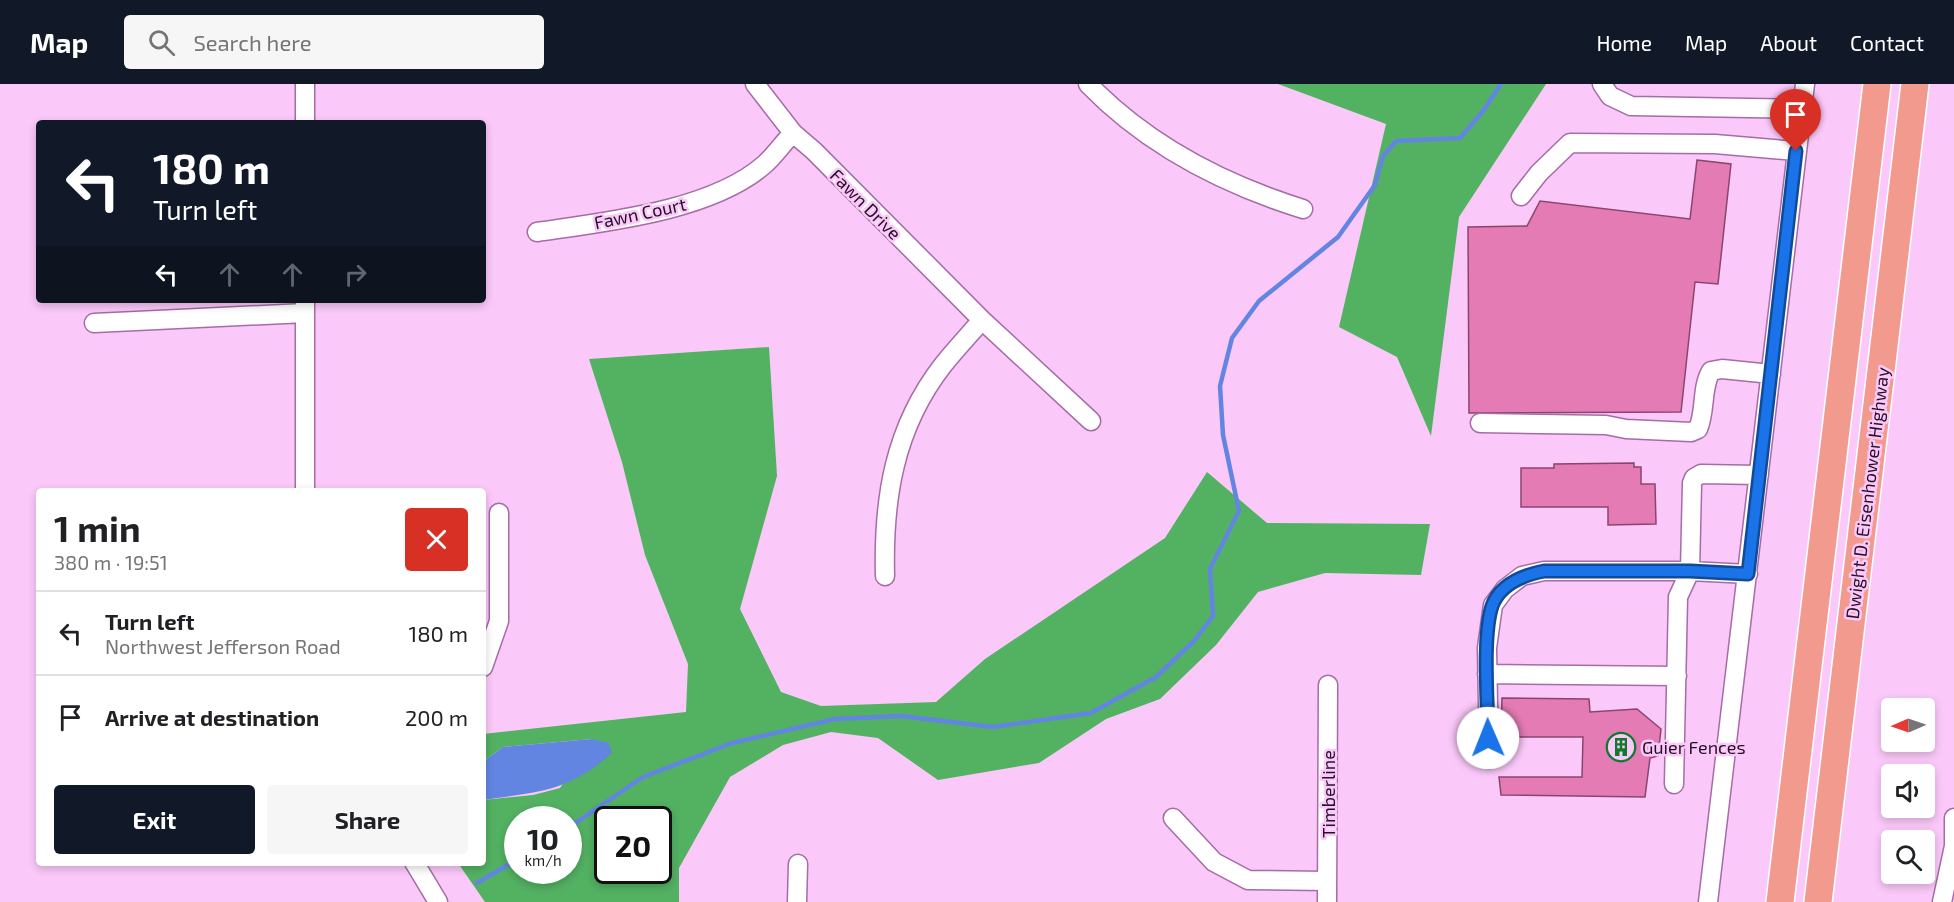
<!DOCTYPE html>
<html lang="en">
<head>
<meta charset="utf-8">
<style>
	:root { --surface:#fff; --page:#f6f6f6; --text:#202124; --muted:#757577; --line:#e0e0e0; --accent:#111827 }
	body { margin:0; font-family:"Exo 2",sans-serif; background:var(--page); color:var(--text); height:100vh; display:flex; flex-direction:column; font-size:22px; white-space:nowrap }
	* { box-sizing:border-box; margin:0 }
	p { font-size:20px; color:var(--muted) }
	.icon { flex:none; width:33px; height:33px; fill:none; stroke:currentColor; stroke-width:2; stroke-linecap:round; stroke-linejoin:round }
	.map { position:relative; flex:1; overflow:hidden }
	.details { position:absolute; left:36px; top:404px; width:450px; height:378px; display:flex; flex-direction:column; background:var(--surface); border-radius:6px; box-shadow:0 3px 9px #0003 }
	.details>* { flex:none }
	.top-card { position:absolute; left:36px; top:36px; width:450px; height:183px; border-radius:6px; box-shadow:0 3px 9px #0003; background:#111827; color:#fff; overflow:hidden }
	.needle { width:39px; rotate:268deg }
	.fabs { position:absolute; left:1881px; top:614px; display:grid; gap:12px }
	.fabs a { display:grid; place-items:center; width:54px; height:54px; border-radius:6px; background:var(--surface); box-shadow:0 3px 9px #0003; font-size:30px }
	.speed { position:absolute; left:504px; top:722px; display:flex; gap:12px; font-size:30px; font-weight:700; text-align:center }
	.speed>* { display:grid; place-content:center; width:78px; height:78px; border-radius:50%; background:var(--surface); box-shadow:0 3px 9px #0003; line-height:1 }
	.speed small { font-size:15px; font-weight:400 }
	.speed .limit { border:3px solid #111; border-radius:9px; background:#fff; color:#111 }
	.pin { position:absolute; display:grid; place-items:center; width:51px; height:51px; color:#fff; margin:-62px -26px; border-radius:50% 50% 50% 0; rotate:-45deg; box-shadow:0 0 6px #0007 }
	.pin .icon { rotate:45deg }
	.me { position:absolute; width:66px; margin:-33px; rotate:359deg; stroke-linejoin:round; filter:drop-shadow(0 0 4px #0008) }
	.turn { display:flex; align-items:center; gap:21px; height:126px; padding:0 18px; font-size:27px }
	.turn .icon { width:78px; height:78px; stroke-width:2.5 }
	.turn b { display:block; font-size:42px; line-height:51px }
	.lanes { display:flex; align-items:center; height:57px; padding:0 18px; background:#0003; justify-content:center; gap:30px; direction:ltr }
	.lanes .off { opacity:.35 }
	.round { display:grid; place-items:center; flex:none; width:63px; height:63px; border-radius:6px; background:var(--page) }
	.head { display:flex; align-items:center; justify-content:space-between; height:102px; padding:0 18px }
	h1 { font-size:36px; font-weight:700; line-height:45px }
	.cta { display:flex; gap:12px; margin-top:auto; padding:12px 18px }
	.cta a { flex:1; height:69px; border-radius:6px; background:var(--accent); color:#fff; font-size:24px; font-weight:700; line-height:69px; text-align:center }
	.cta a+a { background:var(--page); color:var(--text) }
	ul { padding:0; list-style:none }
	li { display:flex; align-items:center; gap:18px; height:84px; padding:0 18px; border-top:2px solid var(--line) }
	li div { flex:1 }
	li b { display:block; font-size:22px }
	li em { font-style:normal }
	header { display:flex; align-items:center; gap:36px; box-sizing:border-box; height:84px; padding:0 30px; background:var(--accent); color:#fff }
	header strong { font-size:28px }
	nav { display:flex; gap:33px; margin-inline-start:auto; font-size:21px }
	.search { width:420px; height:54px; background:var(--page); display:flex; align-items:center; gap:15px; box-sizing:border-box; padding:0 21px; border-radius:6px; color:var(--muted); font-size:22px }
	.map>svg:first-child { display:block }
	.forest { fill:#53b162; fill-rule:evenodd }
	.water { fill:#6385e2 }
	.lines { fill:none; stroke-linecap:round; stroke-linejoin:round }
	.stream { stroke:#6385e2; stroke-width:4.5 }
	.building { fill:#e47bb5; stroke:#8b456c; stroke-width:1.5 }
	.minor-casing { stroke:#a66ca5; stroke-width:21 }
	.highway-casing { stroke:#fff; stroke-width:30 }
	.minor { stroke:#fff; stroke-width:18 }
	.highway { stroke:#f39a8f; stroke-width:27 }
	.route-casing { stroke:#114b97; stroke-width:15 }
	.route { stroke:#1a73e8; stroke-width:10 }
	.labels { text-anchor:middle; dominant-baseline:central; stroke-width:5; stroke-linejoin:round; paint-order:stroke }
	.street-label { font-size:18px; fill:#271027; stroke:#fac8f9 }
	.poi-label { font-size:18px; fill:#271027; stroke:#fac8f9; text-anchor:start }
</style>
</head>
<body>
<header>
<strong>Map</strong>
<div class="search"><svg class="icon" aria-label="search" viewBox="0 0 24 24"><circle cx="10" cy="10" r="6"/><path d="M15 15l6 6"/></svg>Search here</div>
<nav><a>Home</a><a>Map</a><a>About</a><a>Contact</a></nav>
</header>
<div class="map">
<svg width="1954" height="818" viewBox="0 0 1954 818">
	<rect width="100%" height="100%" fill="#fac8f9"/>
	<path class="forest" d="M1278,0H1546L1459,133L1431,352L1397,273L1339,243L1386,40Z
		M769,263L777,392L740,525L781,608L821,622L936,618L985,575L1165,454L1207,388L1267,439L1430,440L1421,491L1325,489L1258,508L1216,561L1160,615L1106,635L1039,679L938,696L878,654L831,648L783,661L730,693L679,784V818H485L458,779L483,778V716L533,711L560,704L592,655L503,663L483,678V650L686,628L688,580L645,471L622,378L589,275ZM518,735H568V786H518ZM608,735H658V786H608Z"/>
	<path class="water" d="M592,655L609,659L612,669C568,708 538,708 483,716V678L503,663Z"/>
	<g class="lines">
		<path class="stream" d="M568,744L643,693L732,659L835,635L901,632L993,643L1091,629L1156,593L1194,557L1213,532L1210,485L1239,427L1223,351L1220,302L1232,254L1259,217L1338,153L1375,101L1383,72L1396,57L1460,54L1483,27L1501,0
			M477,799L518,775"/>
	</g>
	<path class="building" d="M1697,76L1731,80L1718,200L1695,198L1681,328L1469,329L1468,143L1527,142L1540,117L1690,135Z
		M1634,379V383H1641V400H1655L1656,440L1608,441V423H1521V384H1554V380Z
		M1502,614L1589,615L1590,628L1637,625L1661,645L1658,672L1650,674L1645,713L1501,711L1499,693H1582L1583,653H1501Z"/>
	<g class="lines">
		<g class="minor-casing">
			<path id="minor" d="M755,0L793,49L814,67L982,236L1091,337
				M1088,0C1147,61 1223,100 1303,125
				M1602,0L1610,12L1631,22L1802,25
				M305,39V0
				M1521,112L1539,89L1570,59L1715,60L1796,67
				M537,148C605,138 712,127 765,80C775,71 783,59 793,49
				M305,216V406
				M94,239L305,229
				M1480,339L1606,341L1626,345L1691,348L1698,345C1706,327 1701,304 1711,287L1722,285L1771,290
				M1748,490L1690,487L1692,399L1694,394L1701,390L1759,391
				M885,492C883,415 894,344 943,281C955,266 969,251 982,236
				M483,583L499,537V429
				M1487,590L1677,592
				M1489,675L1487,564L1493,521L1505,505L1522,492L1544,487H1690L1678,513L1674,700
				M1173,734L1214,778L1248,796L1327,797
				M414,778L438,818
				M797,818L798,780
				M1327,818L1328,601
				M1708,818L1805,0
				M1942,818L1954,762V734"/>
		</g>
		<g class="highway-casing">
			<path id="highway" d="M1780,818L1877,0
				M1818,818L1915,0"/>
		</g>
		<use href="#minor" class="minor"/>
		<use href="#highway" class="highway"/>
	</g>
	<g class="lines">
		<g class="route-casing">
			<path id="route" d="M1488,654C1488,619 1482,553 1492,522C1500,500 1524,491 1544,487H1690L1748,490L1796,67"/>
		</g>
		<use href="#route" class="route"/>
	</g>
	<defs>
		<g id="building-ring" transform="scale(1.5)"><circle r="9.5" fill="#fac8f9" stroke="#0f7a2e" stroke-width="1.5"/><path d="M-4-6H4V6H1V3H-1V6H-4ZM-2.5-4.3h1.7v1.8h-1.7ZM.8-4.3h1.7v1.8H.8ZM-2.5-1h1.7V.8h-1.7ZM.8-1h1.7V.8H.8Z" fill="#0f7a2e"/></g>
	</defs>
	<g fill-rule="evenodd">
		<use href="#building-ring" x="1621" y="663"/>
	</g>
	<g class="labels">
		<g class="street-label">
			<text transform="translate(866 120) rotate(45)">Fawn Drive</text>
			<text transform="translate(640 129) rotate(-12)">Fawn Court</text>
			<text transform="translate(1867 409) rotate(-83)">Dwight D. Eisenhower Highway</text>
			<text transform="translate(1328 710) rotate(-90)">Timberline</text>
		</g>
		<g class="poi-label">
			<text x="1642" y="663">Guier Fences</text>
		</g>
	</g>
</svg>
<div class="fabs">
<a><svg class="needle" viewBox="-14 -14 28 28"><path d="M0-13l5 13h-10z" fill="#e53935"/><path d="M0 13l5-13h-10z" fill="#757577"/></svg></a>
<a><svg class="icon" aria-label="sound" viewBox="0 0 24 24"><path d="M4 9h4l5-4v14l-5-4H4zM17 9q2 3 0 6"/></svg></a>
<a><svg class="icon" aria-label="search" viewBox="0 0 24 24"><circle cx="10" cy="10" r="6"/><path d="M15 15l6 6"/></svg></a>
</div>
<div class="speed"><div>10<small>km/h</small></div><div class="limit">20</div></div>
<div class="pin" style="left:1796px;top:67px;background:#d93025"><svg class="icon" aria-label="arrive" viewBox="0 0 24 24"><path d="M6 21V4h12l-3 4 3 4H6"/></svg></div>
<svg class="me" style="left:1488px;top:654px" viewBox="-20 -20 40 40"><circle r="19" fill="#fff"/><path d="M0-13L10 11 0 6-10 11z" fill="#1a73e8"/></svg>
<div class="top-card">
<div class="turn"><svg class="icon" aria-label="left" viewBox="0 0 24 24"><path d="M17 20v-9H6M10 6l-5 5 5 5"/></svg><div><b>180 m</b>Turn left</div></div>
<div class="lanes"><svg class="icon" aria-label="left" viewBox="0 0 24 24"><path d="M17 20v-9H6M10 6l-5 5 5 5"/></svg><svg class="icon off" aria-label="ahead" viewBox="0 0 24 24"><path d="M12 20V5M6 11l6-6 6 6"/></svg><svg class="icon off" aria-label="ahead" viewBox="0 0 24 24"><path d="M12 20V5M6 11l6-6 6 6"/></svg><svg class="icon off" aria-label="right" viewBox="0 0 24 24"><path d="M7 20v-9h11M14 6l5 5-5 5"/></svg></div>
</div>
<section class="details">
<div class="head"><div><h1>1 min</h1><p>380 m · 19:51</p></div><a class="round" style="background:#d93025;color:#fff"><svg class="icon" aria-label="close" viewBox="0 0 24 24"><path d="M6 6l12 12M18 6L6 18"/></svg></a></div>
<ul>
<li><svg class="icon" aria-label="left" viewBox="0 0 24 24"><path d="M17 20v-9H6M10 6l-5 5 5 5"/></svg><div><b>Turn left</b><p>Northwest Jefferson Road</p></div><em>180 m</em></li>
<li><svg class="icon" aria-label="arrive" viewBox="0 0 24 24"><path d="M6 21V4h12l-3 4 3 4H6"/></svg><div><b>Arrive at destination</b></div><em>200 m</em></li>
</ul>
<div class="cta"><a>Exit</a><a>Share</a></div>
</section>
</div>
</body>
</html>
